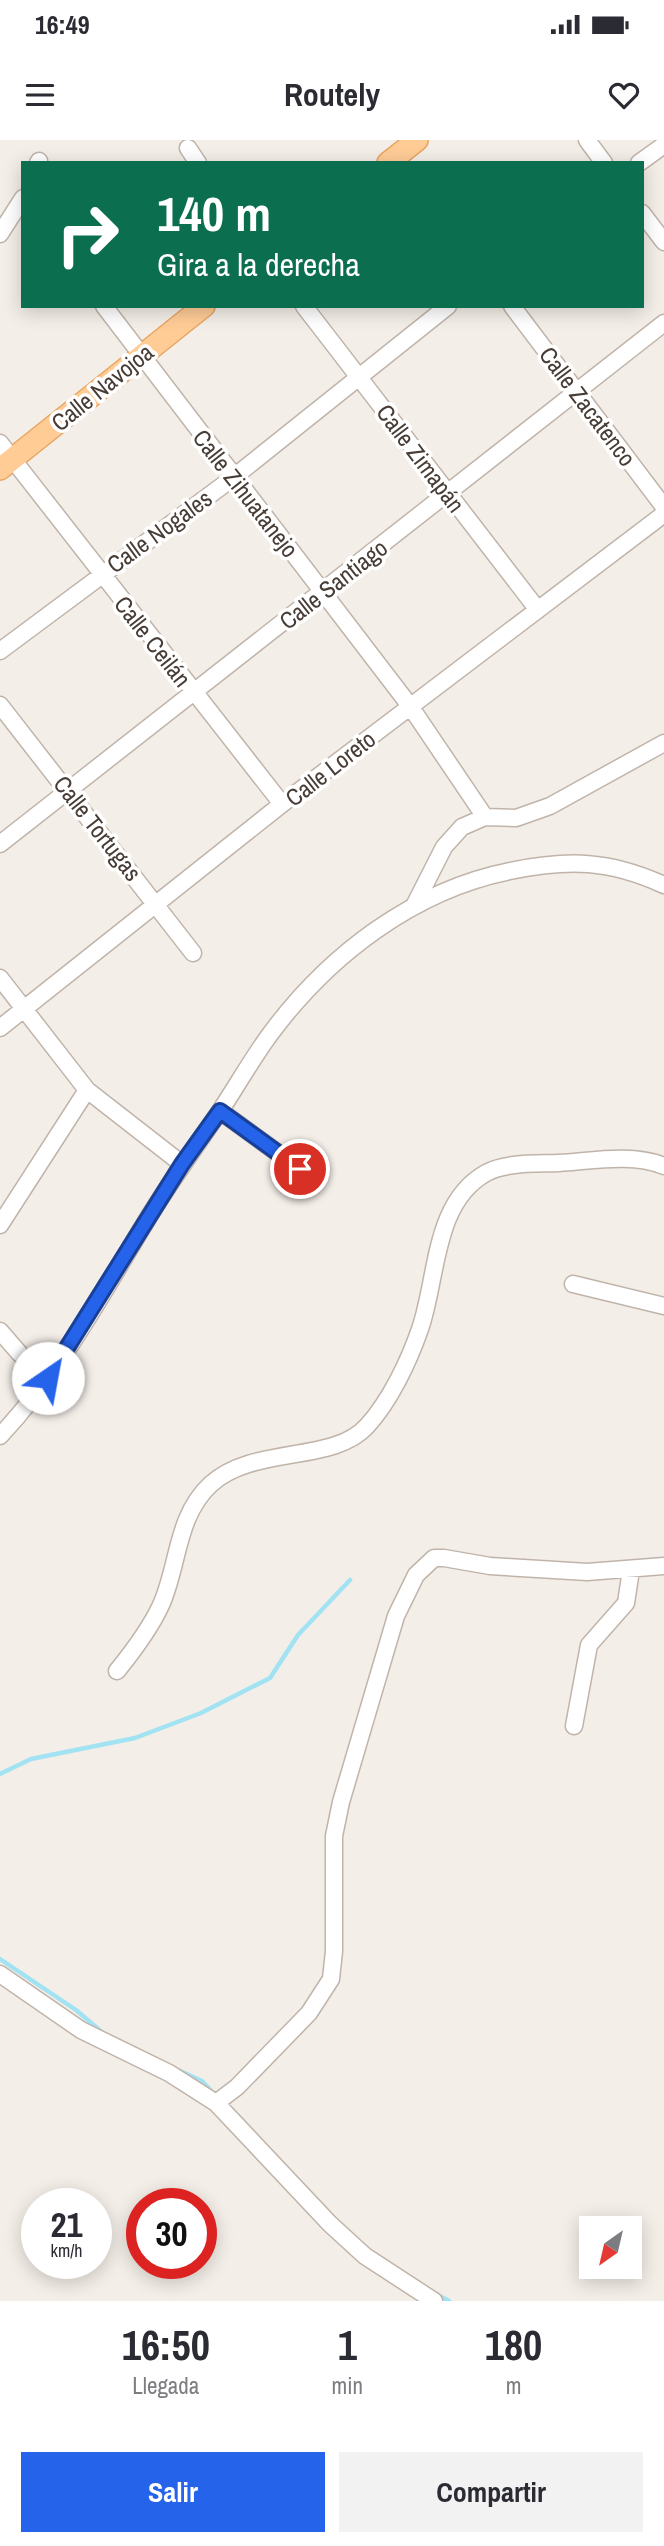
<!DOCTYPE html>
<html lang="es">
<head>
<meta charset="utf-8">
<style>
	:root { --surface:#fff; --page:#f2f2f3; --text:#2b2b33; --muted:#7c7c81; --accent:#2563eb }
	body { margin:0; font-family:"Archivo Narrow",sans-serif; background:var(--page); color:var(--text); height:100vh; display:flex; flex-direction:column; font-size:26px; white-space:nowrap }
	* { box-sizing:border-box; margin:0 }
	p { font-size:23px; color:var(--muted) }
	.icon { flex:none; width:38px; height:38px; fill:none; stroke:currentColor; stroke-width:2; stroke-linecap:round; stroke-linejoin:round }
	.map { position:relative; height:2161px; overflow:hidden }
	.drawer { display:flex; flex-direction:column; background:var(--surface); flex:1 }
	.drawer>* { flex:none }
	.top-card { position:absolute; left:21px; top:21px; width:623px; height:147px; border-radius:0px; box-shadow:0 4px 18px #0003; background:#0b6e4f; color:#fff; overflow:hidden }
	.needle { width:46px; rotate:214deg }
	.tools { position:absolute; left:579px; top:2076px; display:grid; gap:14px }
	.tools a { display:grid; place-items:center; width:63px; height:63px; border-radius:0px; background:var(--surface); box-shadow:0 4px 18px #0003; font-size:35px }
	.speed { position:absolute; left:21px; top:2048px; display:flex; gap:14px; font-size:35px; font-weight:700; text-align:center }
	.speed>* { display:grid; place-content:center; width:91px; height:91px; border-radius:50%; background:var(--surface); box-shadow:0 4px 18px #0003; line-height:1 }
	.speed small { font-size:18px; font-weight:400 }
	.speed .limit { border:10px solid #d22; background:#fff; color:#111 }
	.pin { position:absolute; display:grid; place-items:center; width:60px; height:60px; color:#fff; margin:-30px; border:4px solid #fff; border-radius:50%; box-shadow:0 2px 7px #0007 }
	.me { position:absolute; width:77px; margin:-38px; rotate:33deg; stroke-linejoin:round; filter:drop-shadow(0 0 5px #0008) }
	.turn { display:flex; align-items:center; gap:24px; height:147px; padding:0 21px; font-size:32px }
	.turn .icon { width:91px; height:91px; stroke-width:2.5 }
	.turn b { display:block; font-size:49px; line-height:60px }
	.eta { display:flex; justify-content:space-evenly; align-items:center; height:119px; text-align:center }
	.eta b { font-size:42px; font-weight:700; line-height:49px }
	.action { display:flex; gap:14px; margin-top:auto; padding:14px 21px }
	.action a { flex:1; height:80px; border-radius:0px; background:var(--accent); color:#fff; font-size:28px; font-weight:700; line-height:80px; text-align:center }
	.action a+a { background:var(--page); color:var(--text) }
	.status { display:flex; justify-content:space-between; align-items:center; height:49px; padding:0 35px; background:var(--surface); direction:ltr }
	.status svg { height:19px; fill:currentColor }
	header { display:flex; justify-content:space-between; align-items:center; height:91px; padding:0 21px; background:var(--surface); font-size:32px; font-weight:700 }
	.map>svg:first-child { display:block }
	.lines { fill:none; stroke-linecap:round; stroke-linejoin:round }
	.stream { stroke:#a2e3f3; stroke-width:4.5 }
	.minor-casing { stroke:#c0b4aa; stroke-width:19 }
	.major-casing { stroke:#e9a562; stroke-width:24 }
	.minor { stroke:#fff; stroke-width:16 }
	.major { stroke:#ffcc96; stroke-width:21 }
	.route-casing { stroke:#184099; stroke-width:18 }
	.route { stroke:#2563eb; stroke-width:12 }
	.labels { text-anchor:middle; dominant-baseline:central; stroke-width:7; stroke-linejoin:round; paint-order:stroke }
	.street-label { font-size:24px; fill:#483d36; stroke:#fff }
</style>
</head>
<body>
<div class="status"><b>16:49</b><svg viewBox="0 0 49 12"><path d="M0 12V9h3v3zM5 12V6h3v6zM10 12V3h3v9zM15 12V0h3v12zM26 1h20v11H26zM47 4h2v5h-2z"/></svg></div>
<header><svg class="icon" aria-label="menu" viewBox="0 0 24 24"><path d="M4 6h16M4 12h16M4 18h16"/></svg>Routely<svg class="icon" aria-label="heart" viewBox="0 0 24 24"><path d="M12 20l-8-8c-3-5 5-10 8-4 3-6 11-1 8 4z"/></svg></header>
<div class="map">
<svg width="664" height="2161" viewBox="0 0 664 2161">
	<rect width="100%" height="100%" fill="#f4eee8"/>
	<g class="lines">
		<path class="stream" d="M0,1634L31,1619L135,1598L201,1573L270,1538L298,1495L350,1440
			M0,1819L76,1870L104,1894
			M178,1930L202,1941L214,1954
			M434,2153L449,2161"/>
		<g class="minor-casing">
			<path id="minor" d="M587,0L604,23
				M188,8L198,23
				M38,23L39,21
				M639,23L664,5
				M642,73L664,102
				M0,94L23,58
				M104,166L410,566L485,677
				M304,166L538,470
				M512,166L664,367
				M0,303L282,664
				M0,511L234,337L448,166
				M0,565L193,813
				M0,704L664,183
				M415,764L444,707L462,687L485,677L516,678L550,666L664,603
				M0,838L87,950L182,1024
				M0,888L282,664L664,374
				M220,971L300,1029
				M0,1085L87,950
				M573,1144L664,1166
				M0,1191L20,1214
				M0,1296C59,1233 101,1156 145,1083C169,1043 196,1006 222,968C238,944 253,917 271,893C329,815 414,750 510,731C569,719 609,720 664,745
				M117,1531C134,1510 150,1489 161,1465C179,1425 176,1376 211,1344C254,1305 333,1324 367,1286C390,1261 409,1221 420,1189C438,1137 433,1063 486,1033C506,1022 537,1024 559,1023C593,1021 632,1013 664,1026
				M574,1586L589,1505L626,1463L631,1430
				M0,1834L81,1890L169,1933L216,1963L330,2084L365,2116L434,2161
				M216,1963L237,1947L309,1873L331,1839L334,1811V1696L341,1662L396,1476L416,1435L434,1418H444L490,1426L587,1432L664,1426"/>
		</g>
		<g class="major-casing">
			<path id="major" d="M388,23L417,0
				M0,329L204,166"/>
		</g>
		<use href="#minor" class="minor"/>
		<use href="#major" class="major"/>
	</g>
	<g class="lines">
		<g class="route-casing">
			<path id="route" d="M48,1238L182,1024L220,971L300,1029"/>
		</g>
		<use href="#route" class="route"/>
	</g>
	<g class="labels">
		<g class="street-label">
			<text transform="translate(102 247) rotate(-39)">Calle Navojoa</text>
			<text transform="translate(588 266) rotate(53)">Calle Zacatenco</text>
			<text transform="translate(421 318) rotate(53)">Calle Zimapán</text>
			<text transform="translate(246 353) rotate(52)">Calle Zihuatanejo</text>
			<text transform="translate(159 391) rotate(-36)">Calle Nogales</text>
			<text transform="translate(333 444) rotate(-38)">Calle Santiago</text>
			<text transform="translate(153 501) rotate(52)">Calle Ceilán</text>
			<text transform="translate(330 628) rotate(-38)">Calle Loreto</text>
			<text transform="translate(98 688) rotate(52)">Calle Tortugas</text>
		</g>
	</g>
</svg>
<div class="tools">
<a><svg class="needle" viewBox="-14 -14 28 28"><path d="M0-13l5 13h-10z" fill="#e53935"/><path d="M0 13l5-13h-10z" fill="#7c7c81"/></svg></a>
</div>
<div class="speed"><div>21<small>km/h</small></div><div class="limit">30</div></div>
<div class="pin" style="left:300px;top:1029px;background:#d93025"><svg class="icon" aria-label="arrive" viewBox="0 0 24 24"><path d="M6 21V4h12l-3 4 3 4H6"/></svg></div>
<svg class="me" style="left:48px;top:1238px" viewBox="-20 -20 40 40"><circle r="19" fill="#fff"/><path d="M0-13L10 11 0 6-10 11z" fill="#2563eb"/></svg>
<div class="top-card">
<div class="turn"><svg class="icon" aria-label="right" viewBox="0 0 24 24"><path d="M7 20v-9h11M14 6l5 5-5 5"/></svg><div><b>140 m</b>Gira a la derecha</div></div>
</div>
</div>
<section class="drawer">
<div class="eta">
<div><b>16:50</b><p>Llegada</p></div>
<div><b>1</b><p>min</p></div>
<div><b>180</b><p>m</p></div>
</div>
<div class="action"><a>Salir</a><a>Compartir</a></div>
</section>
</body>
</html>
